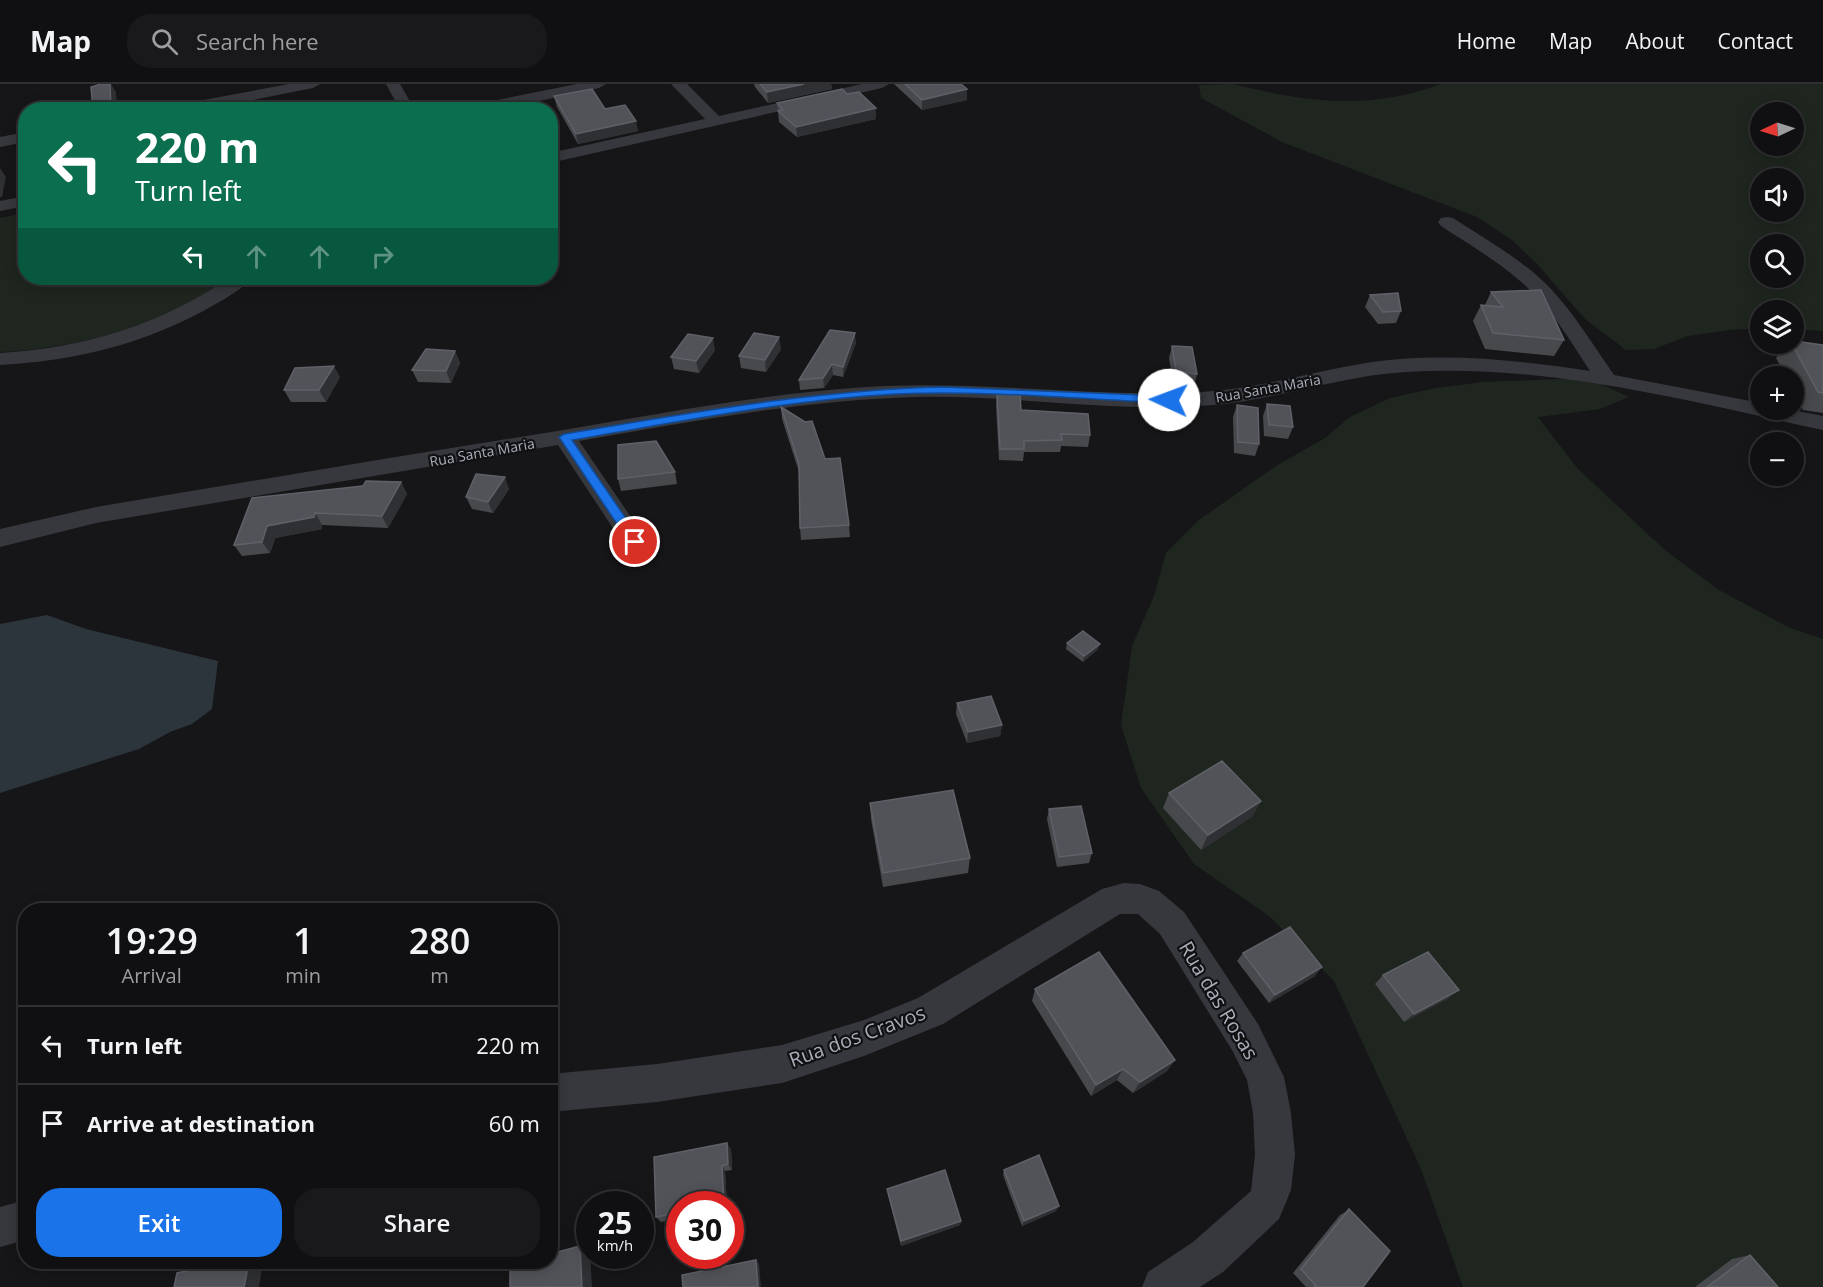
<!DOCTYPE html>
<html lang="en">
<head>
<meta charset="utf-8">
<style>
	:root { --surface:#101012; --page:#19191b; --text:#f1f3f6; --muted:#9c9d9f; --line:#303032; --accent:#1a73e8 }
	body { margin:0; font-family:"Open Sans",sans-serif; background:var(--page); color:var(--text); height:100vh; display:flex; flex-direction:column; font-size:22px; white-space:nowrap }
	* { box-sizing:border-box; margin:0 }
	p { font-size:20px; color:var(--muted) }
	.icon { flex:none; width:33px; height:33px; fill:none; stroke:currentColor; stroke-width:2; stroke-linecap:round; stroke-linejoin:round }
	.map { position:relative; flex:1; overflow:hidden }
	.details { position:absolute; left:18px; top:819px; width:540px; height:366px; display:flex; flex-direction:column; background:var(--surface); border-radius:24px; box-shadow:0 3px 15px #0003,0 0 0 2px var(--line) }
	.details>* { flex:none }
	.hud { position:absolute; left:18px; top:18px; width:540px; height:183px; border-radius:24px; box-shadow:0 3px 15px #0003,0 0 0 2px var(--line); background:#0b6e4f; color:#fff; overflow:hidden }
	.needle { width:39px; rotate:266deg }
	.tools { position:absolute; left:1750px; top:18px; display:grid; gap:12px }
	.tools a { display:grid; place-items:center; width:54px; height:54px; border-radius:50%; background:var(--surface); box-shadow:0 3px 15px #0003,0 0 0 2px var(--line); font-size:30px }
	.speed { position:absolute; left:576px; top:1107px; display:flex; gap:12px; font-size:30px; font-weight:700; text-align:center }
	.speed>* { display:grid; place-content:center; width:78px; height:78px; border-radius:50%; background:var(--surface); box-shadow:0 3px 15px #0003,0 0 0 2px var(--line); line-height:1 }
	.speed small { font-size:15px; font-weight:400 }
	.speed .limit { border:9px solid #d22; background:#fff; color:#111 }
	.pin { position:absolute; display:grid; place-items:center; width:51px; height:51px; color:#fff; margin:-26px; border:3px solid #fff; border-radius:50%; box-shadow:0 2px 6px #0007 }
	.me { position:absolute; width:66px; margin:-33px; rotate:272deg; stroke-linejoin:round; filter:drop-shadow(0 0 4px #0008) }
	.turn { display:flex; align-items:center; gap:21px; height:126px; padding:0 18px; font-size:27px }
	.turn .icon { width:78px; height:78px; stroke-width:2.5 }
	.turn b { display:block; font-size:42px; line-height:51px }
	.lanes { display:flex; align-items:center; height:57px; padding:0 18px; background:#0003; justify-content:center; gap:30px; direction:ltr }
	.lanes .off { opacity:.35 }
	.eta { display:flex; justify-content:space-evenly; align-items:center; height:102px; text-align:center }
	.eta b { font-size:36px; font-weight:600; line-height:42px }
	.action { display:flex; gap:12px; margin-top:auto; padding:12px 18px }
	.action a { flex:1; height:69px; border-radius:24px; background:var(--accent); color:#fff; font-size:24px; font-weight:600; line-height:69px; text-align:center }
	.action a+a { background:var(--page); color:var(--text) }
	ul { padding:0; list-style:none }
	li { display:flex; align-items:center; gap:18px; height:78px; padding:0 18px; border-top:2px solid var(--line) }
	li div { flex:1 }
	li b { display:block; font-size:22px }
	li em { font-style:normal }
	header { display:flex; align-items:center; gap:36px; box-sizing:border-box; height:84px; padding:0 30px; background:var(--surface); border-bottom:2px solid var(--line) }
	header strong { font-size:28px }
	nav { display:flex; gap:33px; margin-inline-start:auto; font-size:21px }
	.search { width:420px; height:54px; background:var(--page); display:flex; align-items:center; gap:15px; box-sizing:border-box; padding:0 21px; border-radius:24px; color:var(--muted); font-size:22px }
	.map>svg:first-child { display:block }
	.green { fill:#1e261f; fill-rule:evenodd }
	.water { fill:#2c353c }
	.lines { fill:none; stroke-linecap:round; stroke-linejoin:round }
	.minor { fill:#37383d; fill-rule:evenodd }
	.wall { fill:#47494d }
	.shaded-wall { fill:#2f3033 }
	.building { fill:#525359; stroke:#5f6168; stroke-width:1.5 }
	.route { fill:#1a73e8; stroke:#114b97; stroke-width:1.5 }
	.labels { text-anchor:middle; dominant-baseline:central; stroke-width:4.5; stroke-linejoin:round; paint-order:stroke }
	.far-street-label { font-size:14px; fill:#a8adb8; stroke:#111113 }
	.near-street-label { font-size:20px; fill:#a8adb8; stroke:#111113 }
</style>
</head>
<body>
<header>
<strong>Map</strong>
<div class="search"><svg class="icon" aria-label="search" viewBox="0 0 24 24"><circle cx="10" cy="10" r="6"/><path d="M15 15l6 6"/></svg>Search here</div>
<nav><a>Home</a><a>Map</a><a>About</a><a>Contact</a></nav>
</header>
<div class="map">
<svg width="1823" height="1203" viewBox="0 0 1823 1203">
	<rect width="100%" height="100%" fill="#161618"/>
	<path class="green" d="M1233,0C1306,18 1369,27 1441,0H1823V247L1794,245V226H1761V244L1730,246L1688,252L1654,265L1626,266L1585,235L1538,181L1512,156L1477,133L1282,58L1201,14L1199,1ZM1761,28H1794V62H1761ZM1761,94H1794V128H1761ZM1761,160H1794V194H1761Z
		M25,129L26,194H228C163,242 80,264 0,268V134Z
		M1588,294L1629,313L1600,325L1538,333L1578,385L1666,467L1719,506L1790,544L1823,555V1203H1463L1421,1085L1334,897L1269,832L1194,780L1141,704L1121,641L1132,562L1154,512L1166,469L1199,436L1276,382L1325,354L1350,333L1390,314L1436,304L1483,298Z"/>
	<path class="water" d="M47,531L86,545L218,577L212,625L192,640L170,648L139,665L0,709V540Z"/>
	<g class="lines">
		<path class="minor" d="M289,0H320L313,4L203,26H169L176,21Z
			M386,0H400L415,26H400Z
			M577,0H606L599,4L497,26H465L472,21Z
			M671,0H687L719,32L862,0H889L882,4L550,79V69L705,35Z
			M26,48V58L0,63V53Z
			M26,112V122L0,127V117Z
			M1447,133L1453,134C1487,156 1523,176 1551,205C1575,231 1594,262 1614,291L1761,319V326H1792L1823,332V346C1688,317 1545,279 1406,288C1353,291 1302,307 1250,316C1226,321 1200,322 1175,323C1089,325 1003,311 916,313C803,316 690,338 579,357L648,458L644,464L635,467L626,464L558,361L96,439L0,463V445L96,423C246,398 395,373 545,349C647,332 749,312 852,304C968,294 1084,314 1200,308C1259,305 1314,287 1372,278C1443,268 1519,276 1590,287C1573,261 1557,234 1535,211C1508,183 1473,163 1441,142L1438,138L1441,134Z
			M229,194H251C243,205 226,214 214,221C148,259 76,277 0,281V269C84,264 160,241 229,194Z
			M1124,799L1140,800L1159,807L1184,828L1258,940L1284,993L1291,1029L1295,1071L1291,1106L1279,1135L1223,1188L1200,1203H1142L1148,1188L1193,1158L1251,1107L1255,1071L1253,1029L1247,996L1232,966L1160,850L1138,830H1120L943,940L864,972L782,999L657,1018L550,1028V990L657,980L782,961L864,936L918,914L1102,805Z
			M26,1116V1156L0,1163V1123Z"/>
	</g>
	<path class="wall" d="M754,0H831L832,5L768,19L755,3Z
		M894,0H961L967,16L922,26Z
		M847,10L876,24V35L797,53L779,38L777,19Z
		M554,12L605,25L638,47L578,60L557,23Z
		M1491,208L1564,256L1554,272L1485,265L1473,237L1481,221H1485Z
		M1370,211L1401,227L1396,239L1378,240L1365,223Z
		M856,259L843,293L833,291L824,304L800,306L799,296Z
		M1788,260L1823,261V329L1803,326L1794,309V292H1786L1776,274Z
		M1172,262L1197,290L1194,302L1173,299L1169,274Z
		M781,265L766,288L741,284L739,272Z
		M715,266L699,289L674,285L671,273Z
		M455,267L460,279L451,299L418,298L412,286Z
		M340,293L326,318H291L284,306Z
		M997,310L1021,326L1090,351L1088,363L1061,362L1060,368H1024L1023,377L999,376L996,321Z
		M1267,320L1293,343L1288,355L1264,352L1263,332Z
		M1237,321L1259,360L1255,372L1234,369L1233,333Z
		M781,323L849,441L850,453L801,456L800,444L799,388L782,335Z
		M675,388L677,400L621,407L618,395Z
		M401,398L407,410L388,444L322,441V445L275,454L270,469L242,472L234,461L252,414Z
		M509,405L493,429L472,425L466,413Z
		M1067,559L1098,565L1083,578L1066,565Z
		M957,619L1002,641L1000,652L967,659L956,630Z
		M1169,709L1253,732L1201,766L1163,724Z
		M870,719L970,774L968,789L883,803L871,735Z
		M1049,725L1092,769L1089,779L1057,783L1047,735Z
		M1243,869L1315,892L1269,919L1237,877Z
		M1383,891L1449,914L1404,938L1375,900Z
		M1035,905L1175,976L1167,987L1133,1009L1117,996L1091,1012L1032,917Z
		M731,1065L732,1086L725,1087L727,1120H680V1134L661,1138L656,1133Z
		M1004,1086L1056,1127L1022,1142L1003,1091Z
		M887,1105L961,1137L960,1141L901,1162L888,1111Z
		M1349,1126L1363,1203H1306L1293,1189L1340,1131Z
		M1750,1171L1778,1203H1695L1732,1175Z"/>
	<path class="shaded-wall" d="M110,0H111L116,8L117,26H111Z
		M804,0H831L832,5L768,19L767,8Z
		M967,5V16L922,26V16Z
		M876,24V35L797,53L796,43Z
		M636,37L638,47L578,60L576,50Z
		M0,84L6,93L2,113H0Z
		M855,249L856,259L843,293V283Z
		M779,253L781,265L766,288L765,276Z
		M713,254L715,266L699,289L696,277Z
		M455,267L460,279L451,299L446,287Z
		M832,280L833,291L824,304L823,294Z
		M334,282L340,293L326,318L319,306Z
		M505,393L509,405L493,429L488,418Z
		M401,398L407,410L388,444L382,432Z
		M315,429L322,441V445L275,454L270,469L262,458L267,442Z
		M1100,560L1098,565L1083,578L1084,572Z
		M1002,641L1000,652L967,659L968,648Z
		M1261,717L1253,732L1201,766L1208,751Z
		M1322,883L1315,892L1269,919L1275,911Z
		M1459,906L1449,914L1404,938L1414,930Z
		M1175,976L1167,987L1133,1009L1140,998Z
		M1123,985L1117,996L1091,1012L1096,1001Z
		M550,1026L554,1030L556,1117L550,1118Z
		M727,1059L731,1065L732,1086L728,1080Z
		M722,1082L725,1087L727,1120H725L724,1119Z
		M1059,1122L1056,1127L1022,1142L1024,1137Z
		M961,1137L960,1141L901,1162V1157Z
		M580,1162L590,1168L592,1203H582Z
		M756,1176L759,1180L761,1203H758Z
		M249,1178H263L259,1203H244Z"/>
	<path class="building" d="M101,0H110L111,26H93L91,3Z
		M760,0H804L767,8Z
		M905,0H961L967,5L922,16Z
		M592,5L605,25L625,21L636,37L576,50L554,12Z
		M842,5L847,10L859,8L876,24L796,43L778,27L783,26L777,19Z
		M337,18L339,26H321V22Z
		M1541,206L1564,256L1493,249L1481,221L1503,223L1491,208Z
		M1398,209L1401,227L1383,228L1370,211Z
		M830,246L855,249L843,283L832,280L823,294L799,296Z
		M754,249L779,253L765,276L739,272Z
		M688,250L713,254L696,277L671,273Z
		M1794,257L1823,261V309L1818,308L1792,260H1794Z
		M1172,262L1192,263L1197,290L1176,287Z
		M426,265L455,267L446,287L412,286Z
		M334,282L319,306H284L295,284Z
		M997,310H1020L1021,326L1088,330L1090,351L1061,350L1062,356L1024,357V365H1000Z
		M1267,320L1290,322L1293,343L1269,341Z
		M1237,321L1258,324L1259,360L1238,358Z
		M781,323L805,338L812,337L825,375L840,374L849,441L800,444L799,380Z
		M656,357L675,388L618,395V361Z
		M476,390L505,393L488,418L466,413Z
		M366,397L401,398L382,432L315,429L314,433L267,442L262,458L234,461L252,414L363,402Z
		M1083,547L1100,560L1084,572L1067,559Z
		M991,612L1002,641L968,648L957,619Z
		M1222,677L1261,717L1208,751L1169,709Z
		M953,706L970,774L883,789L870,719Z
		M1081,722L1092,769L1059,773L1049,725Z
		M1290,843L1322,883L1275,911L1243,869Z
		M1099,868L1175,976L1140,998L1123,985L1096,1001L1035,905Z
		M1428,868L1459,906L1414,930L1383,891Z
		M727,1059L728,1080L722,1082L724,1119L717,1120H680V1128L656,1133L654,1073Z
		M1039,1071L1059,1122L1024,1137L1004,1086Z
		M945,1086L961,1137L901,1157L887,1105Z
		M1349,1125L1390,1167L1363,1203H1315L1316,1202L1301,1185Z
		M580,1162L582,1203H510V1182L525,1178H550V1170Z
		M1750,1171L1778,1203H1707Z
		M756,1176L758,1203H683L682,1191Z
		M226,1178H249L244,1203H174L177,1189Z"/>
	<path class="route" d="M943,303L1169,312L1174,316L1169,319C1079,315 986,306 896,310C787,316 679,338 572,356L640,455V461H631L559,353L564,350C690,329 815,306 943,303Z"/>
	<g class="labels">
		<g class="far-street-label">
			<text transform="translate(1268 304) rotate(-10)">Rua Santa Maria</text>
			<text transform="translate(482 368) rotate(-10)">Rua Santa Maria</text>
		</g>
		<g class="near-street-label">
			<text transform="translate(1219 916) rotate(59)">Rua das Rosas</text>
			<text transform="translate(857 952) rotate(-20)">Rua dos Cravos</text>
		</g>
	</g>
</svg>
<div class="tools">
<a><svg class="needle" viewBox="-14 -14 28 28"><path d="M0-13l5 13h-10z" fill="#e53935"/><path d="M0 13l5-13h-10z" fill="#9c9d9f"/></svg></a>
<a><svg class="icon" aria-label="sound" viewBox="0 0 24 24"><path d="M4 9h4l5-4v14l-5-4H4zM17 9q2 3 0 6"/></svg></a>
<a><svg class="icon" aria-label="search" viewBox="0 0 24 24"><circle cx="10" cy="10" r="6"/><path d="M15 15l6 6"/></svg></a>
<a><svg class="icon" aria-label="layers" viewBox="0 0 24 24"><path d="M12 4l9 5-9 5-9-5zM3 14l9 5 9-5"/></svg></a>
<a>+</a>
<a>−</a>
</div>
<div class="speed"><div>25<small>km/h</small></div><div class="limit">30</div></div>
<div class="pin" style="left:635px;top:458px;background:#d93025"><svg class="icon" aria-label="arrive" viewBox="0 0 24 24"><path d="M6 21V4h12l-3 4 3 4H6"/></svg></div>
<svg class="me" style="left:1169px;top:316px" viewBox="-20 -20 40 40"><circle r="19" fill="#fff"/><path d="M0-13L10 11 0 6-10 11z" fill="#1a73e8"/></svg>
<div class="hud">
<div class="turn"><svg class="icon" aria-label="left" viewBox="0 0 24 24"><path d="M17 20v-9H6M10 6l-5 5 5 5"/></svg><div><b>220 m</b>Turn left</div></div>
<div class="lanes"><svg class="icon" aria-label="left" viewBox="0 0 24 24"><path d="M17 20v-9H6M10 6l-5 5 5 5"/></svg><svg class="icon off" aria-label="ahead" viewBox="0 0 24 24"><path d="M12 20V5M6 11l6-6 6 6"/></svg><svg class="icon off" aria-label="ahead" viewBox="0 0 24 24"><path d="M12 20V5M6 11l6-6 6 6"/></svg><svg class="icon off" aria-label="right" viewBox="0 0 24 24"><path d="M7 20v-9h11M14 6l5 5-5 5"/></svg></div>
</div>
<section class="details">
<div class="eta">
<div><b>19:29</b><p>Arrival</p></div>
<div><b>1</b><p>min</p></div>
<div><b>280</b><p>m</p></div>
</div>
<ul>
<li><svg class="icon" aria-label="left" viewBox="0 0 24 24"><path d="M17 20v-9H6M10 6l-5 5 5 5"/></svg><div><b>Turn left</b></div><em>220 m</em></li>
<li><svg class="icon" aria-label="arrive" viewBox="0 0 24 24"><path d="M6 21V4h12l-3 4 3 4H6"/></svg><div><b>Arrive at destination</b></div><em>60 m</em></li>
</ul>
<div class="action"><a>Exit</a><a>Share</a></div>
</section>
</div>
</body>
</html>
